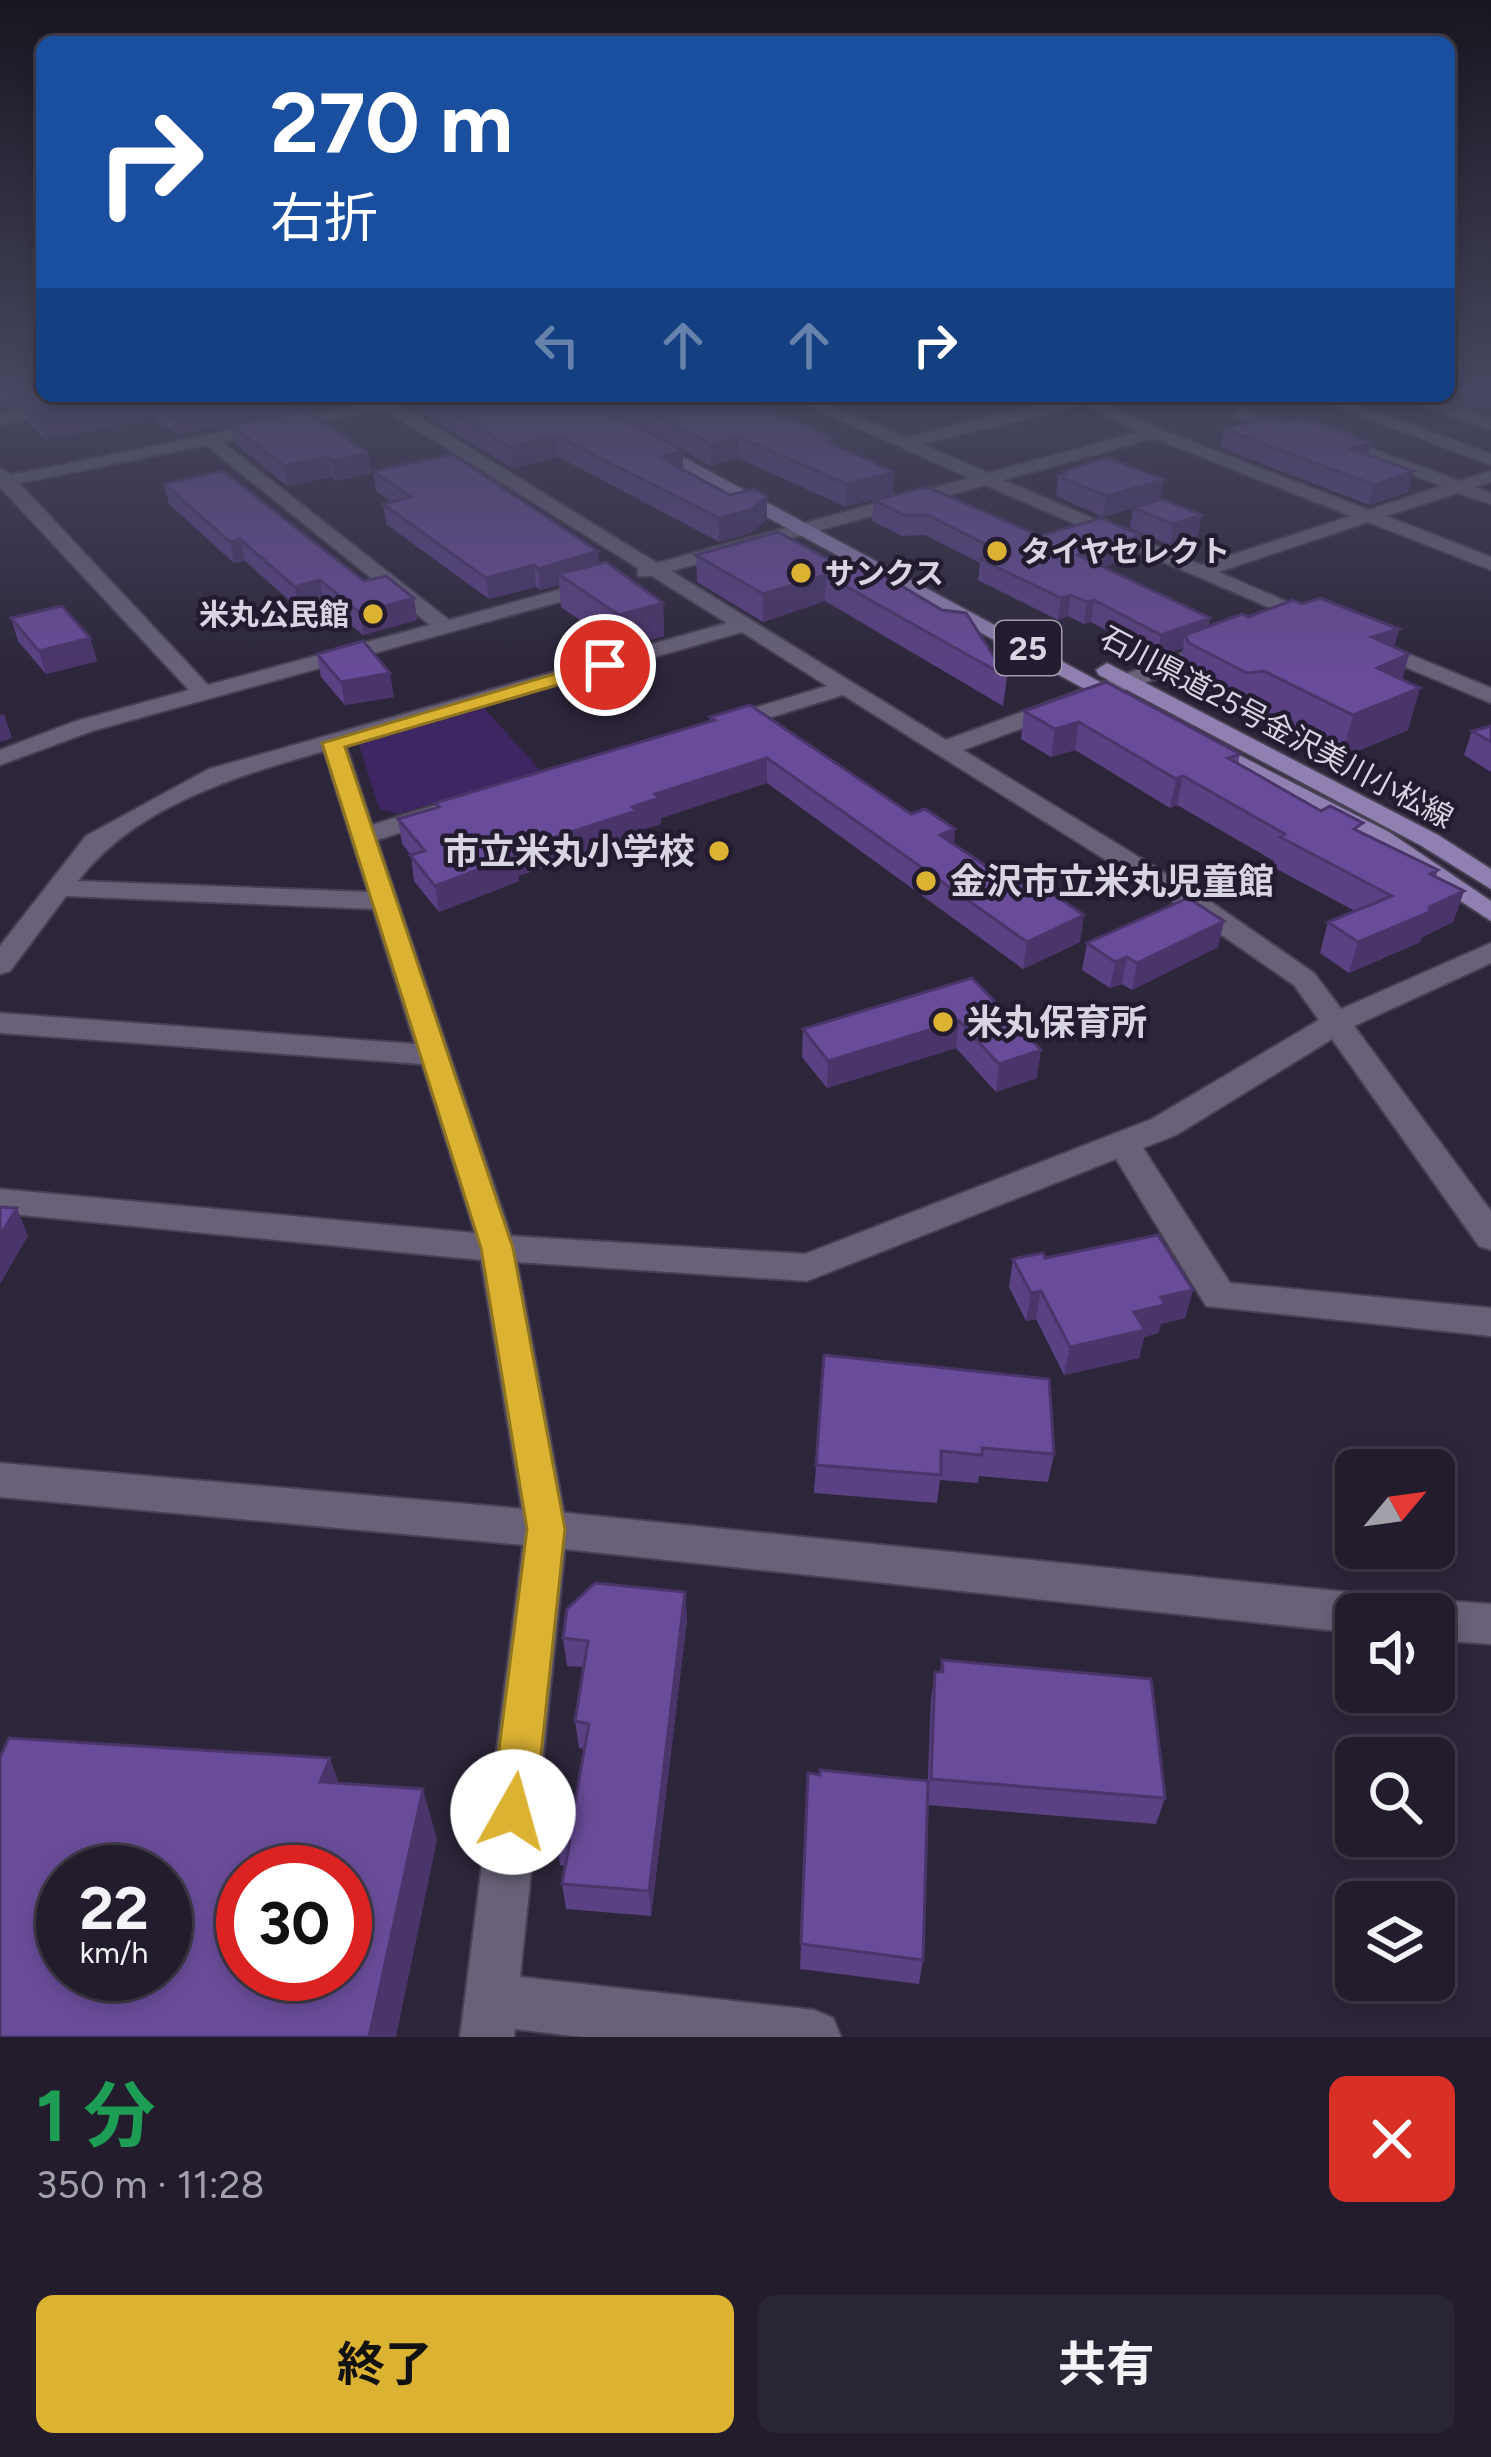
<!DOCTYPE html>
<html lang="ja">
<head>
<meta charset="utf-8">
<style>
	:root { --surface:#221c2c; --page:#2a2534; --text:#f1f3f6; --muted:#a2a1a9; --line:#3f3a48; --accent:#dcb233 }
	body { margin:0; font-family:Figtree,"Noto Sans JP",sans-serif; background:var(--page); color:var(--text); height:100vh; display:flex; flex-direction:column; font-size:45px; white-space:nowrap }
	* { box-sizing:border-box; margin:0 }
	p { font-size:39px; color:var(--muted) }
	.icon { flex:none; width:66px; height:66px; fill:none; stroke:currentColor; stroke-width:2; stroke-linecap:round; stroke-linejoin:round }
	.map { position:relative; height:2037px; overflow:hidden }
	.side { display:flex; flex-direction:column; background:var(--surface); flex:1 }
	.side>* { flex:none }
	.hud { position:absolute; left:36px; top:36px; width:1419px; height:366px; border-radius:18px; box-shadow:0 6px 18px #0003,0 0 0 3px var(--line); background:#1a4fa0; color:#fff; overflow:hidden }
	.needle { width:78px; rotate:61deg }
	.tools { position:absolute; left:1335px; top:1449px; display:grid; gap:24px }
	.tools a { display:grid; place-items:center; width:120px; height:120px; border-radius:18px; background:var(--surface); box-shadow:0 6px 18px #0003,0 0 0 3px var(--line); font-size:60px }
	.speed { position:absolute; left:36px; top:1845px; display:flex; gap:24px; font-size:60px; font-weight:700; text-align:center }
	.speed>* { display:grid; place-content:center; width:156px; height:156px; border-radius:50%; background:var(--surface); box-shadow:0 6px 18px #0003,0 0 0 3px var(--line); line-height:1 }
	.speed small { font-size:30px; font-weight:400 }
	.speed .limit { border:18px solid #d22; background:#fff; color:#111 }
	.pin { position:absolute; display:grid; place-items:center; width:102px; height:102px; color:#fff; margin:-51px; border:6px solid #fff; border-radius:50%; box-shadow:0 3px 12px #0007 }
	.me { position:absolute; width:132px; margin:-66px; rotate:7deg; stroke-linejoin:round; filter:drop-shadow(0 0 9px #0008) }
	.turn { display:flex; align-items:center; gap:42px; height:252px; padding:0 36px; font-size:54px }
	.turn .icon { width:156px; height:156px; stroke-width:2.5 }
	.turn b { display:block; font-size:84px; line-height:102px }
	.lanes { display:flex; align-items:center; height:114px; padding:0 36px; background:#0003; justify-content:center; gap:60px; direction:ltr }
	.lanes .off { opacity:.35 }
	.round { display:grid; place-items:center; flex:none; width:126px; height:126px; border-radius:18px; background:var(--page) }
	.summary { display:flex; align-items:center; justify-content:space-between; height:204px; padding:0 36px }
	h1 { font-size:72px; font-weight:700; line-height:90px; color:#1e9e55 }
	.action { display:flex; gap:24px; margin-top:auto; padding:24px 36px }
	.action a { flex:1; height:138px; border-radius:18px; background:var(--accent); color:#111; font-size:48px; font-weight:700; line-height:138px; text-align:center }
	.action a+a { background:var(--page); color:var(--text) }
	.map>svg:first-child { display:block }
	.green { fill:#3d2661 }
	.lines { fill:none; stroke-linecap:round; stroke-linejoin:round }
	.street-casing { stroke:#484153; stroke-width:4 }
	.secondary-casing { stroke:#484153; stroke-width:4 }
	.primary-casing { stroke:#484153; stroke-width:4 }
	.street { fill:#686179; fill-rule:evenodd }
	.secondary { fill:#686179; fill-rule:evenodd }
	.primary { fill:#9080b2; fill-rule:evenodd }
	.wall { fill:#5a4184 }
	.shaded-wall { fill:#4a356b }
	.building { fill:#694c99; stroke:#4a356b; stroke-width:3; fill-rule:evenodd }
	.route { fill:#dcb233; stroke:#8f7421; stroke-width:3 }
	.poi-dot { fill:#dcb233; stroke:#231c30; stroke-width:4.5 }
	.labels { text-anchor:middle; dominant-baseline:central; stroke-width:9; stroke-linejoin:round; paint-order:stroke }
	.far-poi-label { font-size:30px; font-weight:bold; fill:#d8d4e2; stroke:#231c30; text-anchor:start }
	.far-street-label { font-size:30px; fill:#d8d4e2; stroke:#231c30 }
	.shield { fill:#231c30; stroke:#a29dad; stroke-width:3 }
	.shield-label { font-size:33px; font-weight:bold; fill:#d8d4e2 }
	.poi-label { font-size:36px; font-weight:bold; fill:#d8d4e2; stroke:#231c30; text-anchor:start }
</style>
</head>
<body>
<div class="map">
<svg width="1491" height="2037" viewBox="0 0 1491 2037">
	<rect width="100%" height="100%" fill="#2d263b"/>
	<path class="green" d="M484,708L541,771L398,814L379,809L359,744Z"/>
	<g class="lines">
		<g class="street-casing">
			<path id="street" d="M102,396H136L0,424V414Z
				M366,396H433L401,406L657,563L970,478L787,396H808L906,438L1069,396H1089L1161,430L1369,510L1442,486L1328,443V437H1340L1459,481L1491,471V482L1475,487L1491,493V504L1458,493L1386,516L1491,557V570L1368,522L1218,572L1322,617L1325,621L1315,627L985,485L671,571L946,740L1212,642H1228V652L963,750L1201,895L1314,973L1341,1009L1491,943V963L1354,1026L1491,1211V1250L1479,1246L1332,1039L1176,1135L1143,1148L1230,1283L1491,1308V1336L1206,1306L1116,1159L807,1281L517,1262L567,1529L520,1977L814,2010L833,2018L841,2037H582L515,2029L514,2037H460L525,1529L481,1260L0,1213V1189L475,1233L422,1064L0,1033V1013L415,1044L373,909L66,896L10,971L0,974V946L86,836L209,769L727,623L652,576H638V568L384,409L222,442L449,620L599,579L609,585L606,589L92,731L0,765V750L76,721L189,690L0,487V468L11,475L373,402ZM1084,405L1140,432L988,473L921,444ZM1154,438L1351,516L1201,565L1003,480ZM206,445L430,625L208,685L19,483ZM742,632L827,686L714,720V730H730L843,695L1181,907L1294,985L1319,1020L1152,1119L805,1254L511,1236L377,840L445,818L449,813L436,805L372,825L346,745ZM324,751L368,892L78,881C135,806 237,776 324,751Z
				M1309,396H1331L1491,454V465Z
				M1424,397L1491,420V430L1418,405V399Z
				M1240,409L1294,427L1296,430L1288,435L1234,417L1232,414Z
				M1370,638L1491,688V703L1362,649V639Z"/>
		</g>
		<g class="secondary-casing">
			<path id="secondary" d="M0,1463L546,1511L1366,1594L1382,1600L1388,1614H1356V1633L546,1547L0,1497Z
				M1434,1600L1491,1604V1644L1434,1640V1614H1415L1418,1606Z"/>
		</g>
		<g class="primary-casing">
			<path id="primary" d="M641,441H653L1139,703L1128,710L1120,708L641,449Z
				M1107,663L1438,835L1491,869V889L1420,845L1099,675L1096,670Z
				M1202,736L1389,832L1491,901V921L1371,842L1194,748V738Z"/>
		</g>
		<use href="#street" class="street"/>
		<use href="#secondary" class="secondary"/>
		<use href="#primary" class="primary"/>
	</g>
	<path class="wall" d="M0,389H42V396H284L288,414L371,473L336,481L331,477L287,486L235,444L231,425L244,422L177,434L153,418L45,440L28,423L23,405L11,407L0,397Z
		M410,396H578L683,469L767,519L751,533L719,542L559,457L512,468L412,407Z
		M581,396H742L834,444L894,472L846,507L738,458L711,466Z
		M1013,396H1053L1028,402Z
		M1224,429L1369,455L1408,492L1369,505L1221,448Z
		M373,471L599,563L663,603L664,636L621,648L561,607L559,585L540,590L536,587L489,599L386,524L383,504L392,502L376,491Z
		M1062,472L1160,500L1198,536L1170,545L1130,528L1133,508L1103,517L1056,496L1058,476L1061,475Z
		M164,484L364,581L414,598L417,620L363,635L324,602L299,609L245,561L234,563L169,504Z
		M874,500L1138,556L1103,567L1209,626L1302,604L1399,629L1394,647L1409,654L1402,680L1408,730L1341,758L1255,713L1238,714L1182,683L1178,675L1183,648L1157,658L1091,622L1084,624L1068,616L1058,620L978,580L980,563L925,535L902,536L872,521Z
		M696,555L845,568L942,610L1007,677L1003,706L825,601L763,622L697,582Z
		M11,618L90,638L97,661L46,674L18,641Z
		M317,654L394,697L345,705L321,677Z
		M1024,711L1240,754L1238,764L1360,832L1438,870L1436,877L1464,891L1453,922L1422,937L1420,942L1349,973L1320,953L1328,922L1355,911L1273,867L1274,861L1177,805L1170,808L1075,750L1051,757L1021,739Z
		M710,717L911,814L955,829L954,844L1080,942L1023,969L767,783L661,818V824L637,831L638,837L518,876L519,881L439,912L414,881L411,855L402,844L398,819L436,808L435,803L710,722Z
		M1491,726V772L1464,755L1472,731Z
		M1087,943L1218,947L1132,990L1122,984L1110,988L1082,970Z
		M972,978L1037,1078L996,1092L956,1048L827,1088L802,1057L803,1029Z
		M1045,1258L1193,1290L1185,1318L1161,1324L1158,1333L1144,1337L1139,1358L1064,1375L1036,1319L1026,1321L1009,1287L1013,1259Z
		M824,1355L1054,1454L1048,1482L979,1476L978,1483L940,1480L937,1503L814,1493Z
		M685,1592L687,1620L651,1916L566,1909L562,1884L566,1866L560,1865L556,1839L575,1802L584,1749L579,1748L575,1721L584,1667L567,1666L563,1638Z
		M942,1660L1165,1798L1156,1824L927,1805L923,1960L919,1984L800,1969L808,1773L927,1803L931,1699L935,1672H940Z"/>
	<path class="shaded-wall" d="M6,389H42V396L20,395L23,405L11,407Z
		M115,396H148L153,418L45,440L37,411Z
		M226,396H284L288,415L177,434L171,405Z
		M1028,396H1053L1028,402Z
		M557,436L559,457L512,468L510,447Z
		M738,437V458L711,466V444Z
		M1372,443L1367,463L1351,449Z
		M683,451V473L660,457Z
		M368,453L371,473L336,481L333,461Z
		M328,457L331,477L287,486L284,466Z
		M1413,471L1408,492L1369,505L1374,485Z
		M894,472L893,495L846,507L847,484Z
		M1164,480L1160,500L1103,517L1106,496Z
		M767,496V519L751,533L719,542V518Z
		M1202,515L1198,536L1170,545L1173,524Z
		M1141,535L1138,556L1075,576L1078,555Z
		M240,539L245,561L234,563L230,542Z
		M598,551L600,572L558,574L559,585L540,590L538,569Z
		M534,565L536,587L489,599L486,578Z
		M826,575L825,601L763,622V594Z
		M320,580L324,602L299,609L295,587Z
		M1071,595L1068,616L1058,620L1061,598Z
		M414,598L417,620L363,635L360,613Z
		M1094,600L1091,622L1084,624L1087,602Z
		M663,603L664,636L621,648L619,615Z
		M1210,618L1206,640L1185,635L1183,648L1157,658L1161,635Z
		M1399,629L1390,662L1409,654L1398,695L1366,709L1372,637Z
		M90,638L97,661L46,674L39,651Z
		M390,673L394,697L345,705L341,682Z
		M1420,688L1408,730L1341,758L1353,715Z
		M4,714L12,738L0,742V715Z
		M1079,722L1075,750L1051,757L1055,729Z
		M767,758V783L661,818V824L637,831L638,837L518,876L519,881L439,912L435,886L512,851L632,807L655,794Z
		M1183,776L1177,805L1170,808L1176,779Z
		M955,829L953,854L940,835Z
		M1464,891L1453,922L1422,937L1420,942L1349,973L1358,942Z
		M1084,915L1080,942L1023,969L1027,942Z
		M1224,921L1218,947L1132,990L1137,963Z
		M1127,957L1122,984L1110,988L1115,962Z
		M959,1021L956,1048L827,1088L828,1061Z
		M1041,1050L1037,1078L996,1092L999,1064Z
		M17,1208L28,1236L0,1284V1235Z
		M1193,1290L1185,1318L1161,1324L1158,1333L1144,1337L1139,1358L1064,1375L1070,1347L1161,1297Z
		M1041,1291L1036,1319L1026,1321L1031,1293Z
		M685,1592L687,1620L651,1916L649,1891Z
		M330,1758L348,1809L320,1782Z
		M423,1789L437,1840L396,2037H369Z"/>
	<path class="building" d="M42,390V396H115L37,411L20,395Z
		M156,396H226L171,405Z
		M425,396H578L683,451L660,457L730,495L754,489L767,496L751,510L719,518L557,436L510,447Z
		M619,396H742L834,439L826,441L894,472L847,484L738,437L711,444Z
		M305,410L368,453L333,461L328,457L284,466L231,425Z
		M1272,416L1287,421L1303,418L1372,443L1351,449L1413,471L1374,485L1224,429Z
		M452,454L598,551L538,569L534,565L486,578L383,504L411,497L373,471Z
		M1107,457L1164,480L1106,496L1058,476L1065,474L1062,472Z
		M223,471L364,581L386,576L414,598L360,613L320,580L295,587L240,539L230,542L164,484Z
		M927,487L1040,536L1101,518L1141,535L1078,555L1210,618L1161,635L1094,600L1087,602L1071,595L1061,598L980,559L1001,552L927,515H903L874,500Z
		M1162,499L1202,515L1173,524L1133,508Z
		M778,532L845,568L861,562L942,610L966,613L1007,677L826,575L763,594L696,555Z
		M606,562L663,603L619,615L558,574Z
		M1320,598L1399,629L1372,637L1409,654L1377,668L1420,688L1353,715L1264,671L1247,673L1189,643L1185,635L1242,614L1248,617L1293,600L1302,604Z
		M62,606L90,638L39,651L11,618Z
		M363,641L390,673L341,682L317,654Z
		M1106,682L1240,754L1228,758L1321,811L1330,806L1363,823L1354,829L1438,870L1430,874L1464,891L1429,907L1430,912L1358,942L1328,922L1392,896L1280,837L1285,834L1183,776L1176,779L1079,722L1055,729L1024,711Z
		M750,705L911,814L925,809L955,829L940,835L1010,882L1025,875L1084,915L1027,942L767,758L655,794L660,798L632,807L636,811L512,851L516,855L435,886L410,855L425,851L398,819L439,807L435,803L715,720L710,717Z
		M1491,726V742L1472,731Z
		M1188,898L1224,921L1137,963L1127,957L1115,962L1087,943Z
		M972,978L1041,1050L999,1064L959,1021L828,1061L803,1029Z
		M0,1207L17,1208L0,1235Z
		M1158,1235L1193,1290L1161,1297L1165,1305L1134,1312L1145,1330L1070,1347L1041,1291L1031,1293L1013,1259L1043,1253L1045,1258Z
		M824,1355L1049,1379L1054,1454L982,1448V1455L941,1451V1475L816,1465Z
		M595,1583L685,1592L649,1891L562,1884L570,1841L556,1839L564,1801L575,1802L589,1724L575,1721L588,1641L563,1638L567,1609Z
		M942,1660L1151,1679L1165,1798L931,1779L935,1672H943Z
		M9,1738L330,1758L320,1782L423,1789L369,2037H0V1757ZM63,1872H165V1974H63ZM243,1872H345V1974H243Z
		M820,1770L928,1781L923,1960L801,1944L808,1773L820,1775Z"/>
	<linearGradient id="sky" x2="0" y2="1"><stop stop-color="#191520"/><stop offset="0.58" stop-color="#464760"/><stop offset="1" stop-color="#464760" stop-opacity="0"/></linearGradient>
	<rect width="1491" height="674" fill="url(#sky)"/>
	<path class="route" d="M605,659L615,665L612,669L345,747L513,1248L565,1529L535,1812L529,1827L513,1834L497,1827L491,1812L527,1529L481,1248L322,743Z"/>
	<g class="poi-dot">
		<circle cx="997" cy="551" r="12"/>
		<circle cx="801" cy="573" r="12"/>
		<circle cx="373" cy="614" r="12"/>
		<circle cx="719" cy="851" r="12"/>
		<circle cx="926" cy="881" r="12"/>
		<circle cx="943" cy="1022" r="12"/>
	</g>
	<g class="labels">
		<g class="far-poi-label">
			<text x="1021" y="551">タイヤセレクト</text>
			<text x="825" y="573">サンクス</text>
			<text x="349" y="614" text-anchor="end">米丸公民館</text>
		</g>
		<g class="far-street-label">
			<text transform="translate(1277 727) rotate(28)">石川県道25号金沢美川小松線</text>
		</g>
		<rect class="shield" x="995" y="621" width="66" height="54" rx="9"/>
		<g class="shield-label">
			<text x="1028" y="648">25</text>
		</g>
		<g class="poi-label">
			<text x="695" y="851" text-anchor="end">市立米丸小学校</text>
			<text x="950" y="881">金沢市立米丸児童館</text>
			<text x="967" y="1022">米丸保育所</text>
		</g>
	</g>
</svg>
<div class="tools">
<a><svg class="needle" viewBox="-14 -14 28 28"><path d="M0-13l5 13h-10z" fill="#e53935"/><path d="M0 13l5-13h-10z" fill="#a2a1a9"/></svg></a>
<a><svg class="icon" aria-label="sound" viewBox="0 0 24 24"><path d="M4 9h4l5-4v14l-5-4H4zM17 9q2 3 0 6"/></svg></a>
<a><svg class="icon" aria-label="search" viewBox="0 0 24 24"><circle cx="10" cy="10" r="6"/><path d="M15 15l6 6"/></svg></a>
<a><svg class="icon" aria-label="layers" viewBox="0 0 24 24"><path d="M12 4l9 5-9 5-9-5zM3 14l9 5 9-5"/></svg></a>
</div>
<div class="speed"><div>22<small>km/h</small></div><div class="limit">30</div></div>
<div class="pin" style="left:605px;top:665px;background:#d93025"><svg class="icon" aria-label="arrive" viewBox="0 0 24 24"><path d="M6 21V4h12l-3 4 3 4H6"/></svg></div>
<svg class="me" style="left:513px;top:1812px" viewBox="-20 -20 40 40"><circle r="19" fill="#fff"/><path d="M0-13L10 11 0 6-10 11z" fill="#dcb233"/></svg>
<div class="hud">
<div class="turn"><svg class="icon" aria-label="right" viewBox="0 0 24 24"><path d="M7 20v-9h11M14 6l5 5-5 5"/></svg><div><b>270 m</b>右折</div></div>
<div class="lanes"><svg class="icon off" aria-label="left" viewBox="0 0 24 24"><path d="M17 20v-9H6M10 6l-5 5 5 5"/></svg><svg class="icon off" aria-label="ahead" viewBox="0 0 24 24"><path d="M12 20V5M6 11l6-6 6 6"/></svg><svg class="icon off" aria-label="ahead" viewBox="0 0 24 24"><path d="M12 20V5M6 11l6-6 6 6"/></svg><svg class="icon" aria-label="right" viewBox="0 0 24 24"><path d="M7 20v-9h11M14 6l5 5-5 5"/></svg></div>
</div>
</div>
<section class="side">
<div class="summary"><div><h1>1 分</h1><p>350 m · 11:28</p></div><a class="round" style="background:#d93025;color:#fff"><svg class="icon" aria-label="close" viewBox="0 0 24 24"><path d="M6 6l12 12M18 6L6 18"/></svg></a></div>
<div class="action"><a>終了</a><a>共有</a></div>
</section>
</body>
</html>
